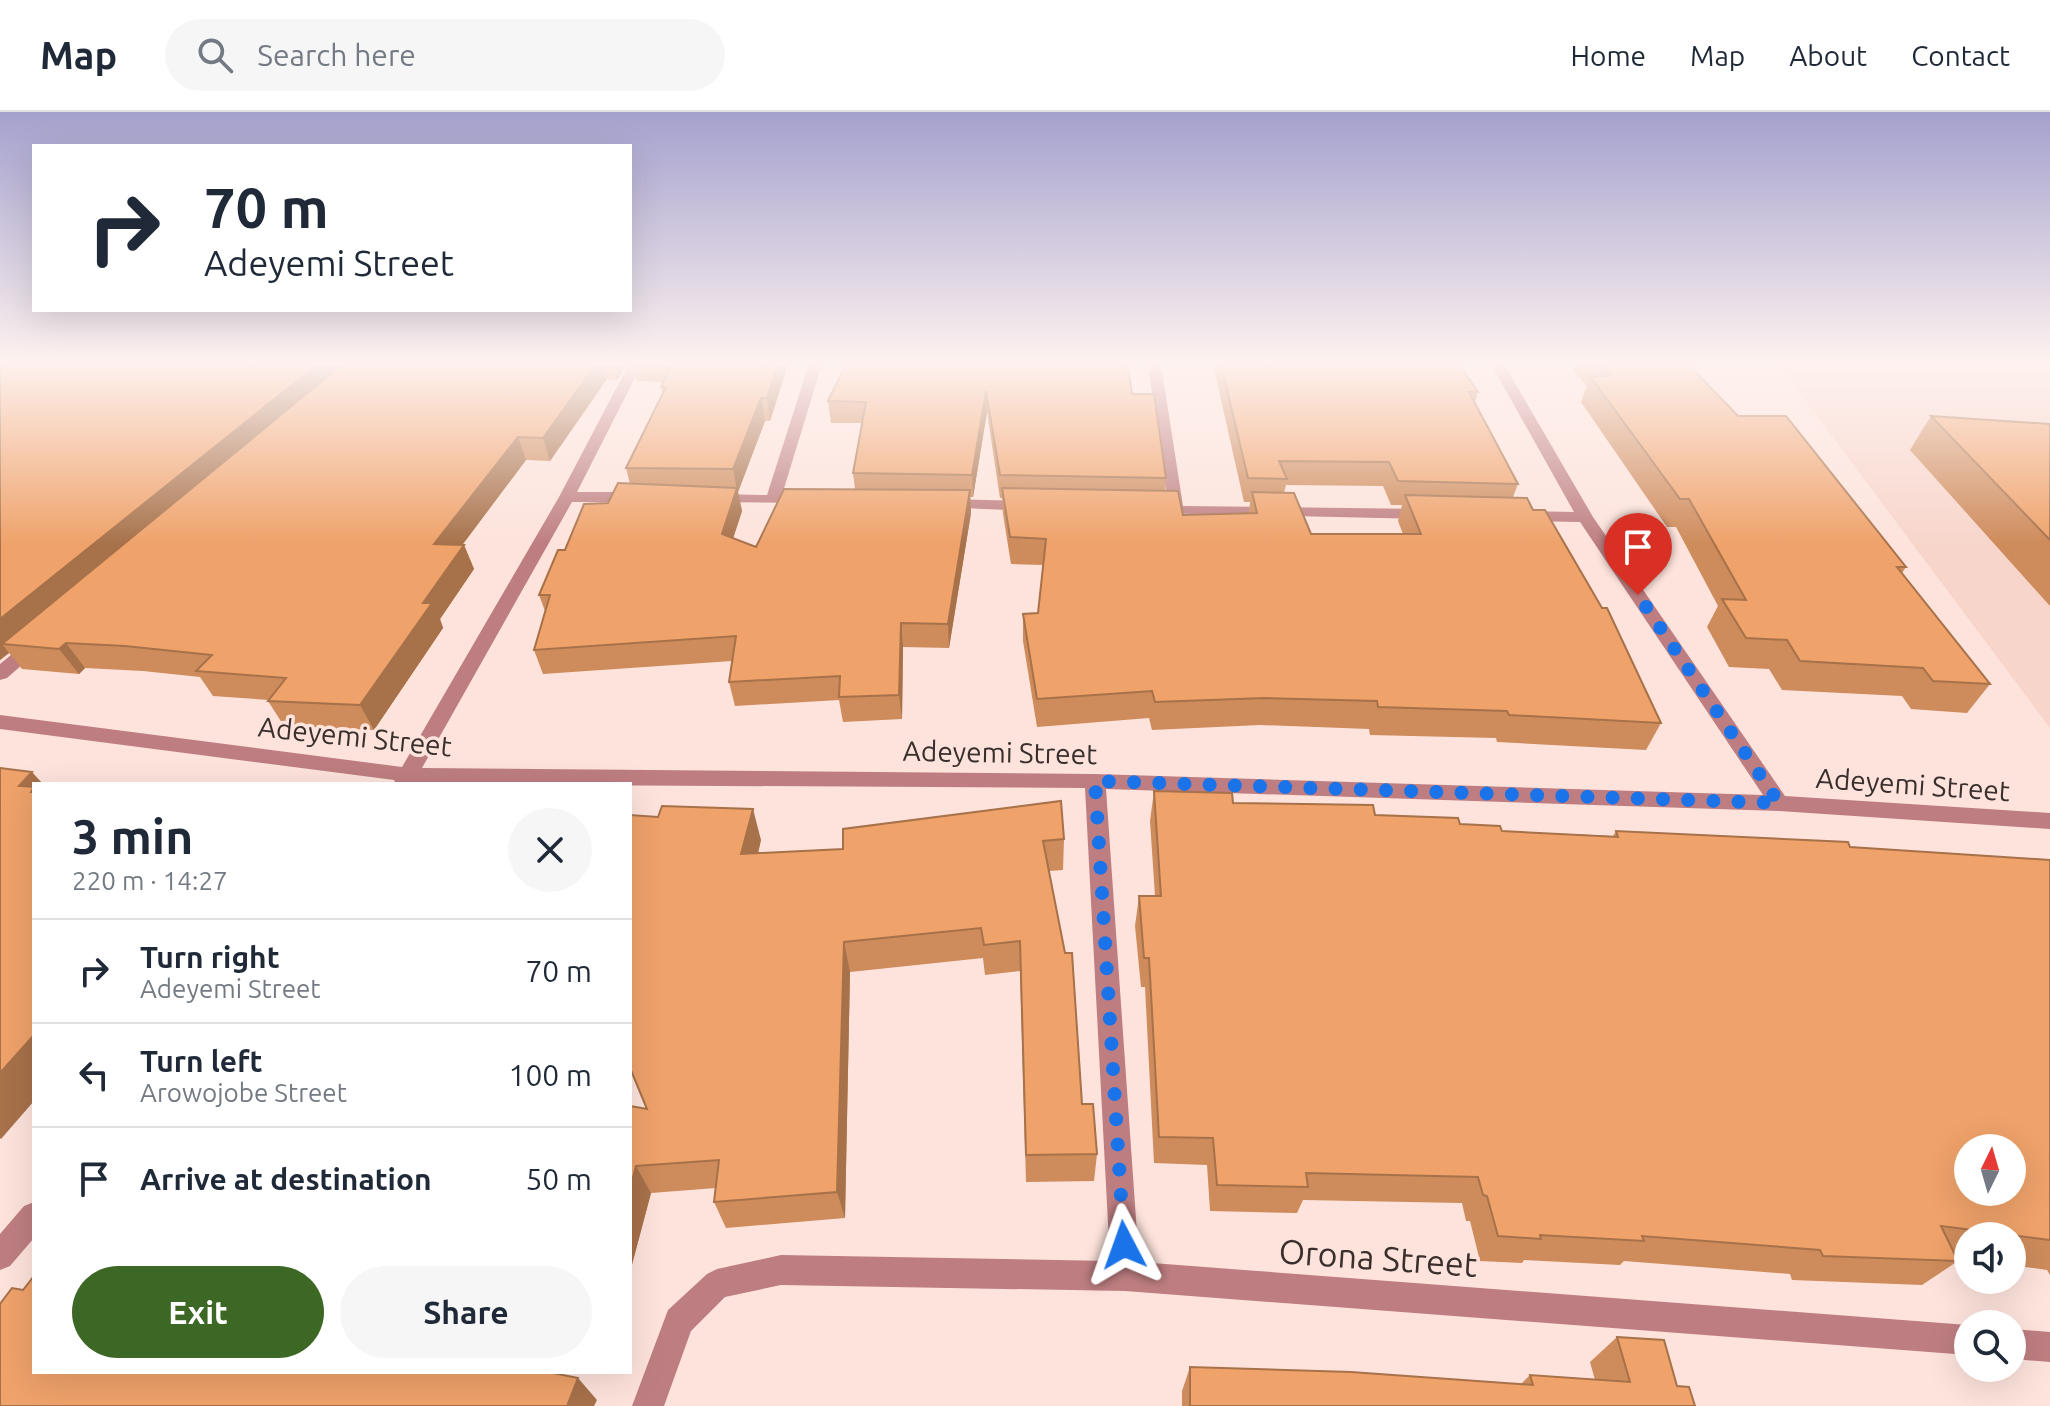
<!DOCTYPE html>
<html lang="en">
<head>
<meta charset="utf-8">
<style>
	:root { --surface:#fff; --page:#f6f6f7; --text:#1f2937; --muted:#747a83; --line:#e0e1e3; --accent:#3c6724 }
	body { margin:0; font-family:Ubuntu,sans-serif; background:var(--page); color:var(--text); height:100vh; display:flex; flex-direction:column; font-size:30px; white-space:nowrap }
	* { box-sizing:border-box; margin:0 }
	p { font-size:26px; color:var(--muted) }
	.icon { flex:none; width:44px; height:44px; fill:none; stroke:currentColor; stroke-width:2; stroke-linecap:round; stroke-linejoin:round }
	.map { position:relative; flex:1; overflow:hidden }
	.panel { position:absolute; left:32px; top:670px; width:600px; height:592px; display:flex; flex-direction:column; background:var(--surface); border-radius:0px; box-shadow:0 8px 32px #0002 }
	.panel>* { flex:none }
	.banner { position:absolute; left:32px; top:32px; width:600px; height:168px; border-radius:0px; box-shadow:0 8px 32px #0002; background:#fff; color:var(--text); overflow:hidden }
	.needle { width:52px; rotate:5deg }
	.buttons { position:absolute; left:1954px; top:1022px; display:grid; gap:16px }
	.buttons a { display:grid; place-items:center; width:72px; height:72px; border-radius:50%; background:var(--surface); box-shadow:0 8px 32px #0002; font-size:40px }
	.pin { position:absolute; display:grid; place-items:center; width:68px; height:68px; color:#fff; margin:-82px -34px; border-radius:50% 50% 50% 0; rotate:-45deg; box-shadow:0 0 8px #0007 }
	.pin .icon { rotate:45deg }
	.me { position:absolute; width:88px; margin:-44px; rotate:356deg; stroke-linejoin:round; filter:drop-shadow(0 0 6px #0008) }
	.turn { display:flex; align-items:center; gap:28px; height:168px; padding:0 40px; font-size:36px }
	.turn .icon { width:104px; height:104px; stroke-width:2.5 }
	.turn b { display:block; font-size:56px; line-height:68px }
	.round { display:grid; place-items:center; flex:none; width:84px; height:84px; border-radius:42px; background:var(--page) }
	.summary { display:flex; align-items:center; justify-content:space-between; height:136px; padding:0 40px }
	h1 { font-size:48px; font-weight:700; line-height:60px }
	.button { display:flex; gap:16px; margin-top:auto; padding:16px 40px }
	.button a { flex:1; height:92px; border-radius:48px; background:var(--accent); color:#fff; font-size:32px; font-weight:700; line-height:92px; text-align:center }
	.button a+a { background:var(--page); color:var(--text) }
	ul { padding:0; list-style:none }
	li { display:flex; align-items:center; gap:24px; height:104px; padding:0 40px; border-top:2px solid var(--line) }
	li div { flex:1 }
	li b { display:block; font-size:30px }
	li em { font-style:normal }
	header { display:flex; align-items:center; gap:48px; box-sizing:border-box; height:112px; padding:0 40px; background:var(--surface); border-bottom:2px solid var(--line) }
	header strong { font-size:38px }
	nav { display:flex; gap:44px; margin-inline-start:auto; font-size:28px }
	.search { width:560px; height:72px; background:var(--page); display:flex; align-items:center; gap:20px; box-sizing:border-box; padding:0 28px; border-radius:44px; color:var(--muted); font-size:30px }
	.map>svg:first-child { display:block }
	.built { fill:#f7d5cb }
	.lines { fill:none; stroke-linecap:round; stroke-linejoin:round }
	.minor { fill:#be7e81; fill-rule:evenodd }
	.wall { fill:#ce8b5b; fill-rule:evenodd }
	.shaded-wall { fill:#a7714a }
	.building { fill:#efa26a; stroke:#a7714a; stroke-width:2; fill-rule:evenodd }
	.route { stroke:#1a73e8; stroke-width:14; stroke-dasharray:0 25.2 }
	.labels { text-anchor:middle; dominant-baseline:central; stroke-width:7; stroke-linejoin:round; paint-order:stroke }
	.street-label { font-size:28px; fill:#392f2c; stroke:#fde3dc }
	.near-street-label { font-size:34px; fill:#392f2c; stroke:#fde3dc }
</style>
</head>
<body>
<header>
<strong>Map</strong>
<div class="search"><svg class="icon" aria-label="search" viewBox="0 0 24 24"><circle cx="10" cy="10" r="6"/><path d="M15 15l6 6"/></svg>Search here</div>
<nav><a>Home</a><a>Map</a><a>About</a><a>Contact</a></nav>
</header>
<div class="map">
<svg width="2050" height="1294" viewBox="0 0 2050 1294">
	<rect width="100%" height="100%" fill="#fde3dc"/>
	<path class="built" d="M1778,252H2050V616Z"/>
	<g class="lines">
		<path class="minor" d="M629,252H642L577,380H637L645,385L637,390H572L422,656L1095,662L1763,683L1580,410L1525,409L1517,404L1525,399L1574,400L1491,252H1504L1593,405L1785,684L2050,701V717L1779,699L1106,677L1139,1150L1968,1213V1243L1125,1179L781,1173L725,1185L691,1219L664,1294H632L668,1198L707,1162L717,1157L781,1143L1110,1149L1085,676L396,672L394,668L0,617V603L402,655L559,385Z
			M809,252H822L782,383L810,385V391L708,390L705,387L713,382L767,383Z
			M1148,252H1161L1183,394L1425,397L1433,402L1425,407L1151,401V395L1168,393Z
			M945,387L1029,389L1037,394L1029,399L940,395V389Z
			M34,527L40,529L43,533L40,537L7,566L0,568V552L28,529Z
			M34,1090V1126L10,1154L0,1158V1122L24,1094Z
			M2012,1217L2050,1220V1250L2012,1247Z"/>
	</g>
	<path class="wall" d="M0,252H627L617,268L607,267L550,349L526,348L462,433H464L474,457L440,507L443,516L374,618L284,614L268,589L269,588L213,584L200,565L143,559L85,556L79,562L22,557L9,541L0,548Z
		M633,252H788L770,309H765L738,380L742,399L733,426L756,435L855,377L853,361L862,311H831L828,289L846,252L1132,282L1166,366L1165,379L1183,403L1249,401L1250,390H1244L1213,252H1459L1478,280L1475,291L1518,372L1513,385L1533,398L1661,611L1646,638L1497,630L1496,626L1370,623L1369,617L1260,613L1152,618L1149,606L1037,615L1023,529V502L1038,501L1043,453L1011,452L1003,402L1002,386H1000L987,300L973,385H970L971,401L949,536L903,535L902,607L843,610L839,588L735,594L729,570L732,549L543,562L534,538L545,499L539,483L565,438L608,391L630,372L626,356L663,282L661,275L663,270L637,269ZM1286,373L1383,374L1391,393H1402L1398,409L1403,422H1311L1284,381Z
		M1575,252H1688L1738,304L1906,455L1902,461L1990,572L1967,601L1911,597L1902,584L1782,578L1769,557L1729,555L1707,515L1718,494L1676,415H1667L1581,290L1587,274L1573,258Z
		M1931,304L2050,312V494L1910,338Z
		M1154,679L1233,691L1460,712L1502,719L1613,724L1616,719L2050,748V1163L2047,1158L2012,1153V1124H1968V1147L1956,1146L1958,1149L1922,1173L1792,1168L1790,1162L1624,1149L1620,1153L1524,1148L1522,1151L1480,1149L1470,1109H1466L1462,1091L1303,1088L1297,1101L1210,1099L1207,1053L1154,1051L1145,875H1141L1135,814L1139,784H1155L1150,709Z
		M1064,727L1063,758L1049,759L1082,992L1097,1042L1094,1069L1026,1070L1020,859L985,863L983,846L850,860L845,1106L726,1116L714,1090L716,1076L651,1081L630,1160V994L647,997L761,728L758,742Z
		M1617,1225L1677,1274L1695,1294H1182V1279L1190,1255L1521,1272L1530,1263L1595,1268L1590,1250Z"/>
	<path class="shaded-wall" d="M318,252H355L2,532L9,541L0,548V507Z
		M596,252H603L607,267L550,349L543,326Z
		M613,252H627L617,268Z
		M778,252H788L770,309L767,286Z
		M986,279L987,300L973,385L972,363Z
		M761,286L765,309L738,380L742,399L727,445L722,422L737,377L733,357Z
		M518,325L526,348L445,456L434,432Z
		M970,378L971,401L949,536L948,512Z
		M464,433L474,457L440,507L443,516L374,618L360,593L423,491Z
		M901,511L903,535L902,607L899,583Z
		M66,531L85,556L79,562L59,537Z
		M32,660L43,672H34V691L19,674Z
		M753,697L761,728L750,773L741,742Z
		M844,830L850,860L845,1106L837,1080Z
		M34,923V989L1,1027L0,1026V961Z
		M636,1054L651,1081L630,1160V1077Z
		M578,1266L597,1288L594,1294H567Z"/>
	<path class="building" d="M0,252H318L0,507Z
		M343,252H596L543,326L518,325L434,432L464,433L423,491H432L360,593L268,589L286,566L196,559L212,543L125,534L66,531L59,537L2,532Z
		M672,252H778L767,286H761L733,357L626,356L666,275H661Z
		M846,252H1128L1132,282H1154L1166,366L1000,363L986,279L972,363L853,361L866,290L828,289Z
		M1221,252H1459L1478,280H1469L1518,372L1398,369L1389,350L1279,349L1287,367L1248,366Z
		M1599,252H1688L1738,304H1786L1906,455H1897L1990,572L1933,569L1923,556L1800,549L1787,528L1746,526L1722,487L1746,488L1689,387H1680L1590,264H1610Z
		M1931,304L2050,312V428Z
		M618,371L737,376L722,422L756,435L784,377L970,378L948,512L901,511L899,583L839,585L840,564L729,570L736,524L534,538L550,483H539L558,438H565L584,392L608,391Z
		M1002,376L1178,379L1183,403L1257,401L1252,380L1294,381L1311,422H1421L1405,383L1527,386L1533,398H1545L1602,496H1607L1661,611L1509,603L1507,599L1378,595L1377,589L1265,586L1155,590L1152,579L1037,587L1023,502L1038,501L1046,427L1010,425Z
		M0,656L32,660L19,674L34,675L31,680H34V923L0,961Z
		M1154,679L1232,681L1233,691L1373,693L1375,703L1458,706L1460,712L1500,714L1502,719L1618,725L1616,719L1848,730L1850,735L2050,748V1128L1941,1114L1958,1149L1823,1144L1820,1138L1642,1124L1644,1129L1540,1123L1541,1127L1498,1124L1487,1084L1483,1083L1478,1065L1306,1061L1308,1075L1217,1073L1213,1026L1159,1025L1149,846H1144L1139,784H1161ZM1968,1036H2012V1080H1968Z
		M1061,689L1064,727L1043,729L1065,841H1072L1082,992H1093L1097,1042L1026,1043L1020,829L984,833L981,816L844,830L837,1080L714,1090L719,1048L636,1054L630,1077V994L647,997L630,956V703L658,705L662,694L753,697L741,742L843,737V717Z
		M34,1164V1260H548L578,1266L567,1294H0V1192L12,1176L23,1178Z
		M1617,1225L1664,1228L1677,1274L1689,1275L1695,1294H1190V1255L1351,1260L1533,1273L1530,1263L1630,1270Z"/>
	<linearGradient id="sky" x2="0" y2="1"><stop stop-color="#a4a1ce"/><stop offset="0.58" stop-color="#fef2ef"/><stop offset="1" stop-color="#fef2ef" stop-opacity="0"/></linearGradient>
	<rect width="2050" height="433" fill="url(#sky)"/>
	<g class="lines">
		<path class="route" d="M1124,1133L1095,669L1779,691L1638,483"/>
	</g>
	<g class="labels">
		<g class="street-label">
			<text transform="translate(355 624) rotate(6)">Adeyemi Street</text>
			<text transform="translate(1000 640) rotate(1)">Adeyemi Street</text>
			<text transform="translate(1913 672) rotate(4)">Adeyemi Street</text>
		</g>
		<g class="near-street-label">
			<text transform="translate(1378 1145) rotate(4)">Orona Street</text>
		</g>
	</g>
</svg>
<div class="buttons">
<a><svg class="needle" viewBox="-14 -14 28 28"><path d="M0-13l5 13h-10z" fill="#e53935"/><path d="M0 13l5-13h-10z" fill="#747a83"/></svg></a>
<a><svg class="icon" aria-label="sound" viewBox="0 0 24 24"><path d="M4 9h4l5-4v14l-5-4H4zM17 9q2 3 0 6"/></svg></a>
<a><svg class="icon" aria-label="search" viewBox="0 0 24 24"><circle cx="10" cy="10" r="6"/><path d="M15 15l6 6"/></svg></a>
</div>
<div class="pin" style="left:1638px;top:483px;background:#d93025"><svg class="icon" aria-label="arrive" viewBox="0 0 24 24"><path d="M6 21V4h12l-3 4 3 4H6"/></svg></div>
<svg class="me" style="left:1124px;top:1133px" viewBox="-20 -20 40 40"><path d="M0-17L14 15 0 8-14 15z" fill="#1a73e8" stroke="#fff" stroke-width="4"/></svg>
<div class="banner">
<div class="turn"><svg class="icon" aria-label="right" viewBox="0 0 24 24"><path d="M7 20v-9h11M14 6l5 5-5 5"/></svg><div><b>70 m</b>Adeyemi Street</div></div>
</div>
<section class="panel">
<div class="summary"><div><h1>3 min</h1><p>220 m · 14:27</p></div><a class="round"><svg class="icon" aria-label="close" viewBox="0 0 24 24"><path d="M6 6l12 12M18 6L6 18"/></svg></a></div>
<ul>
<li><svg class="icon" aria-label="right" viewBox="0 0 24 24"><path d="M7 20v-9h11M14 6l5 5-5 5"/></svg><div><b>Turn right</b><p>Adeyemi Street</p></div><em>70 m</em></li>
<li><svg class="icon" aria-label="left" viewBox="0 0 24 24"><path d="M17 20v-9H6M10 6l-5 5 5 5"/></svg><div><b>Turn left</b><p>Arowojobe Street</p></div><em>100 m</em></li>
<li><svg class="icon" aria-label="arrive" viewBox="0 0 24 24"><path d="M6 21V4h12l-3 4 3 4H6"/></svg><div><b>Arrive at destination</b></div><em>50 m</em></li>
</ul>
<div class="button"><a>Exit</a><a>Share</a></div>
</section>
</div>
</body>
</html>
